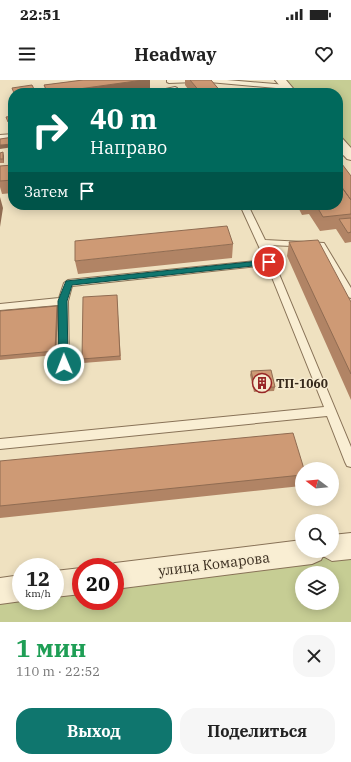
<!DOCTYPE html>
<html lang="ru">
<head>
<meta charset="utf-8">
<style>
	:root { --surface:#fff; --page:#f6f6f6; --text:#222; --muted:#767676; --accent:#0f766e }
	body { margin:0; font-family:"IBM Plex Serif",serif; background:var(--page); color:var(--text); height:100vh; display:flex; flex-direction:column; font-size:15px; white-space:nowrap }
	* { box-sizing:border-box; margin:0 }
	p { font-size:13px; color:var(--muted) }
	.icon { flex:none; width:22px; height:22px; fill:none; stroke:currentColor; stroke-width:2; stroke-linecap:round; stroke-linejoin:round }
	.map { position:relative; height:542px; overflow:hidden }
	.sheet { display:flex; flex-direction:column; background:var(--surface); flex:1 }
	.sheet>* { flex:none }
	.hud { position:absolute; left:8px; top:8px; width:335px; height:122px; border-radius:16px; box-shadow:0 2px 10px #0003; background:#00695c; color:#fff; overflow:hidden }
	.needle { width:26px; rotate:286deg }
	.controls { position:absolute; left:295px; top:382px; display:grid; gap:8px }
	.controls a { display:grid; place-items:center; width:44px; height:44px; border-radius:50%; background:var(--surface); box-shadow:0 2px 10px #0003; font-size:20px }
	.speed { position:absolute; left:12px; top:478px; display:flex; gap:8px; font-size:20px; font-weight:700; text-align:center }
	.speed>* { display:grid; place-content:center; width:52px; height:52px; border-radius:50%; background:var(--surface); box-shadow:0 2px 10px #0003; line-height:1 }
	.speed small { font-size:10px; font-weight:400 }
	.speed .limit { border:6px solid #d22; background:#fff; color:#111 }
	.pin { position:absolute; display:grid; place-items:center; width:34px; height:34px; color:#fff; margin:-17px; border:2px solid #fff; border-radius:50%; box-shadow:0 1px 4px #0007 }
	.me { position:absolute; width:44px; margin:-22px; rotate:359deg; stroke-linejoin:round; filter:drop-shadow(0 0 3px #0008) }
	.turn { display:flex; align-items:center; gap:14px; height:84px; padding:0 16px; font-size:18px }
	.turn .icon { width:52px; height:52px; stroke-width:2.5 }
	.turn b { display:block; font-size:28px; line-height:34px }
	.then { display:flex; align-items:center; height:38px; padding:0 16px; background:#0003; gap:8px; font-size:15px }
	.round { display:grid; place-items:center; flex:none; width:42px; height:42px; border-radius:16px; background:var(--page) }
	.head { display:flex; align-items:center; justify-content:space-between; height:68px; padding:0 16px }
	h1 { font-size:24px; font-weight:800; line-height:30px; color:#1e9e55 }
	.action { display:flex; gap:8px; margin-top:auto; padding:8px 16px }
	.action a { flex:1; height:46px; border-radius:16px; background:var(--accent); color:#fff; font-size:16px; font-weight:800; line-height:46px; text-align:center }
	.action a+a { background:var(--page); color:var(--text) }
	.status { display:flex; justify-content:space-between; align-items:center; height:28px; padding:0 20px; background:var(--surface); direction:ltr }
	.status svg { height:11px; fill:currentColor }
	header { display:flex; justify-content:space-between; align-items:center; height:52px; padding:0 16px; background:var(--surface); font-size:18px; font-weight:800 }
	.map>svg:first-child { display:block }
	.green { fill:#c6cd94; fill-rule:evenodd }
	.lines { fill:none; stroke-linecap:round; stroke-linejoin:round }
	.lane-casing { stroke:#887257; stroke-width:2 }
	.street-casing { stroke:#887257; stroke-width:2 }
	.lane { fill:#f9eed3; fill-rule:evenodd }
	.street { fill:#f9eed3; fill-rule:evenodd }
	.wall { fill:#b18465 }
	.shaded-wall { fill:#906c52 }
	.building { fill:#ce9a75; stroke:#906c52 }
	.route { fill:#0f766e; stroke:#0a4d48 }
	.labels { text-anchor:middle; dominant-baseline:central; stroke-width:3; stroke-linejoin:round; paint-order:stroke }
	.poi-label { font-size:12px; font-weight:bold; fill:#372a1c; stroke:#f6ebd0; text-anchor:start }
	.near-street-label { font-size:14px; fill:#372a1c; stroke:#f6ebd0 }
</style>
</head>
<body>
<div class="status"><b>22:51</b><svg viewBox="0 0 49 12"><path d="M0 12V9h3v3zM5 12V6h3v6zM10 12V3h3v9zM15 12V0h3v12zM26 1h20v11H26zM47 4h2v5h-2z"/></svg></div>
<header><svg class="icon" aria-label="menu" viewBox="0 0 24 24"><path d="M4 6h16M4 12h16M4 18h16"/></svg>Headway<svg class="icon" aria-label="heart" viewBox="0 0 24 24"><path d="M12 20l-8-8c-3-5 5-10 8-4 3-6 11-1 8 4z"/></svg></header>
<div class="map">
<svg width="351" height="542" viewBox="0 0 351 542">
	<rect width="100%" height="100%" fill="#efe1c0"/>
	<path class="green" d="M280,0H351V76L338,61V13H292Z
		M351,466V542H0V511L21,521H55V504L81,501V521H115V496L332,471ZM302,493H332V523H302Z"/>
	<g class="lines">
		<g class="lane-casing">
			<path id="lane" d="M167,0H198L195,2L169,3L167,2Z
				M206,0H227L287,5L290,7L287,9L209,2Z
				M175,7L177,8V10L160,13H147Z
				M13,54V58L0,59V55Z
				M338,72H351V74L338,76Z
				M240,125H248L265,160L324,163L351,208V218L348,217L318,167L267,165L351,367V387L347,386L345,382L327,336L0,369V359L324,327L267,185L72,206L68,221L69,284L68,287H60L59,284L58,225L0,230V224L59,218L64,203L68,200L265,180Z"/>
		</g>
		<g class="street-casing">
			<path id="street" d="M275,0H286L297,13H286Z
				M338,57L342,58L351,68V80L347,79L338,69Z
				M351,453V479L332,481L323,476L321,480L312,484L115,509V487H106L115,483L302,460V471H332V455Z
				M81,488V514L55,517V491Z
				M21,495L22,521L0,524V498Z"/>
		</g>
		<use href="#lane" class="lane"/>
		<use href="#street" class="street"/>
	</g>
	<path class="wall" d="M83,0H150V11L134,13H46L44,5Z
		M185,0H211L222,13H191L185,5Z
		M0,73L4,76V83H0Z
		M13,85V113L2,114L0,107V86Z
		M351,96V162L345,163L336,149L320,151L309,134L302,135L298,127V125H338Z
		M289,162L351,222V320L287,176Z
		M233,164L232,178L78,194L75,181Z
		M117,219L121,280L83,283L82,279Z
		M57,226L58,230L56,275L0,280V231Z
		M251,291L275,307L274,311L254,312L250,295Z
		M0,381L302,389V403L301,406L0,438Z"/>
	<path class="shaded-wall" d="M143,0H150V11L134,13H50Z
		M34,9L35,13H23V11Z
		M13,41V45L9,46L8,42Z
		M13,64V67L0,69V65Z
		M3,72L4,76V83L3,79Z
		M0,117L3,128L0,147Z
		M57,226L58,230L56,275L55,271Z"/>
	<path class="building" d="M83,0H143L50,13H48L44,5Z
		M190,0H211L222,13H201Z
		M32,5L34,9L23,11L24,13H14L12,8Z
		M13,36V41L8,42L6,37Z
		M13,57V64L0,65V59Z
		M3,72V79H0V73Z
		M338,80H339L351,96V120L338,102Z
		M13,85V100L0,101V86Z
		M338,102L351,120V134L323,137L316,125H338Z
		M351,138V152L348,153L339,139Z
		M227,146L233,164L75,181V161Z
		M318,160L351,222V294L289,162Z
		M117,215L120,276L82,279L83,217Z
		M57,226L55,271L0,276V231Z
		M271,290L275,307L255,308L251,291Z
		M293,353L304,389H302V395L0,426V381Z"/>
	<path class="route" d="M269,180L272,181V184L72,205L67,221L68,284L64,287L59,284L58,221L66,201Z"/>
	<defs>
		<g id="building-ring" transform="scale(1)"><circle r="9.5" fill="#f6ebd0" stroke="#982626" stroke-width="1.5"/><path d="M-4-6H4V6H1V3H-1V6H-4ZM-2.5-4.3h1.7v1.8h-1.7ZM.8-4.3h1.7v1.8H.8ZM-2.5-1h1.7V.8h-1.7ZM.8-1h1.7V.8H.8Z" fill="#982626"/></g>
	</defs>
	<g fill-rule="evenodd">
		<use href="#building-ring" x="262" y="303"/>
	</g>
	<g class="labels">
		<g class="poi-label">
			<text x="276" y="303">ТП-1060</text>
		</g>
		<g class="near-street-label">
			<text transform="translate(214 484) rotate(-7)">улица Комарова</text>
		</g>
	</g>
</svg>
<div class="controls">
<a><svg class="needle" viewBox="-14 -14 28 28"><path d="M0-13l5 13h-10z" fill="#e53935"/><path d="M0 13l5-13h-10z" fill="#767676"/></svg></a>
<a><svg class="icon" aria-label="search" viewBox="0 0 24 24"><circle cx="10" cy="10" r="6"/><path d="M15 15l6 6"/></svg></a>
<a><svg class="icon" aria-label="layers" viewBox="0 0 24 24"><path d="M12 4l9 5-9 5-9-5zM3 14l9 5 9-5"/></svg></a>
</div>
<div class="speed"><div>12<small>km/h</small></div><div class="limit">20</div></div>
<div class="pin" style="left:269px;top:182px;background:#d93025"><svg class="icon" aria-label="arrive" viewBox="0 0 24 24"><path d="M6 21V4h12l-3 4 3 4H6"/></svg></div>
<svg class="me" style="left:64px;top:284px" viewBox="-20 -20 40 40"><circle r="17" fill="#0f766e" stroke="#fff" stroke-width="3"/><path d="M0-11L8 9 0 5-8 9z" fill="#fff"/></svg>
<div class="hud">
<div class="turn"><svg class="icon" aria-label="right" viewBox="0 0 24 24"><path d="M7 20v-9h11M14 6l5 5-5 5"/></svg><div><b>40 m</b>Направо</div></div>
<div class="then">Затем<svg class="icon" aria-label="arrive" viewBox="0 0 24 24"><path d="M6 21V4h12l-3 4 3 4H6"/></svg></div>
</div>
</div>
<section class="sheet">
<div class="head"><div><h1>1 мин</h1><p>110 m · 22:52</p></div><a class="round"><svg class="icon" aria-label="close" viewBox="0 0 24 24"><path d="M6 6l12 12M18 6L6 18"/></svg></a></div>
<div class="action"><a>Выход</a><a>Поделиться</a></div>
</section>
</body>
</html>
